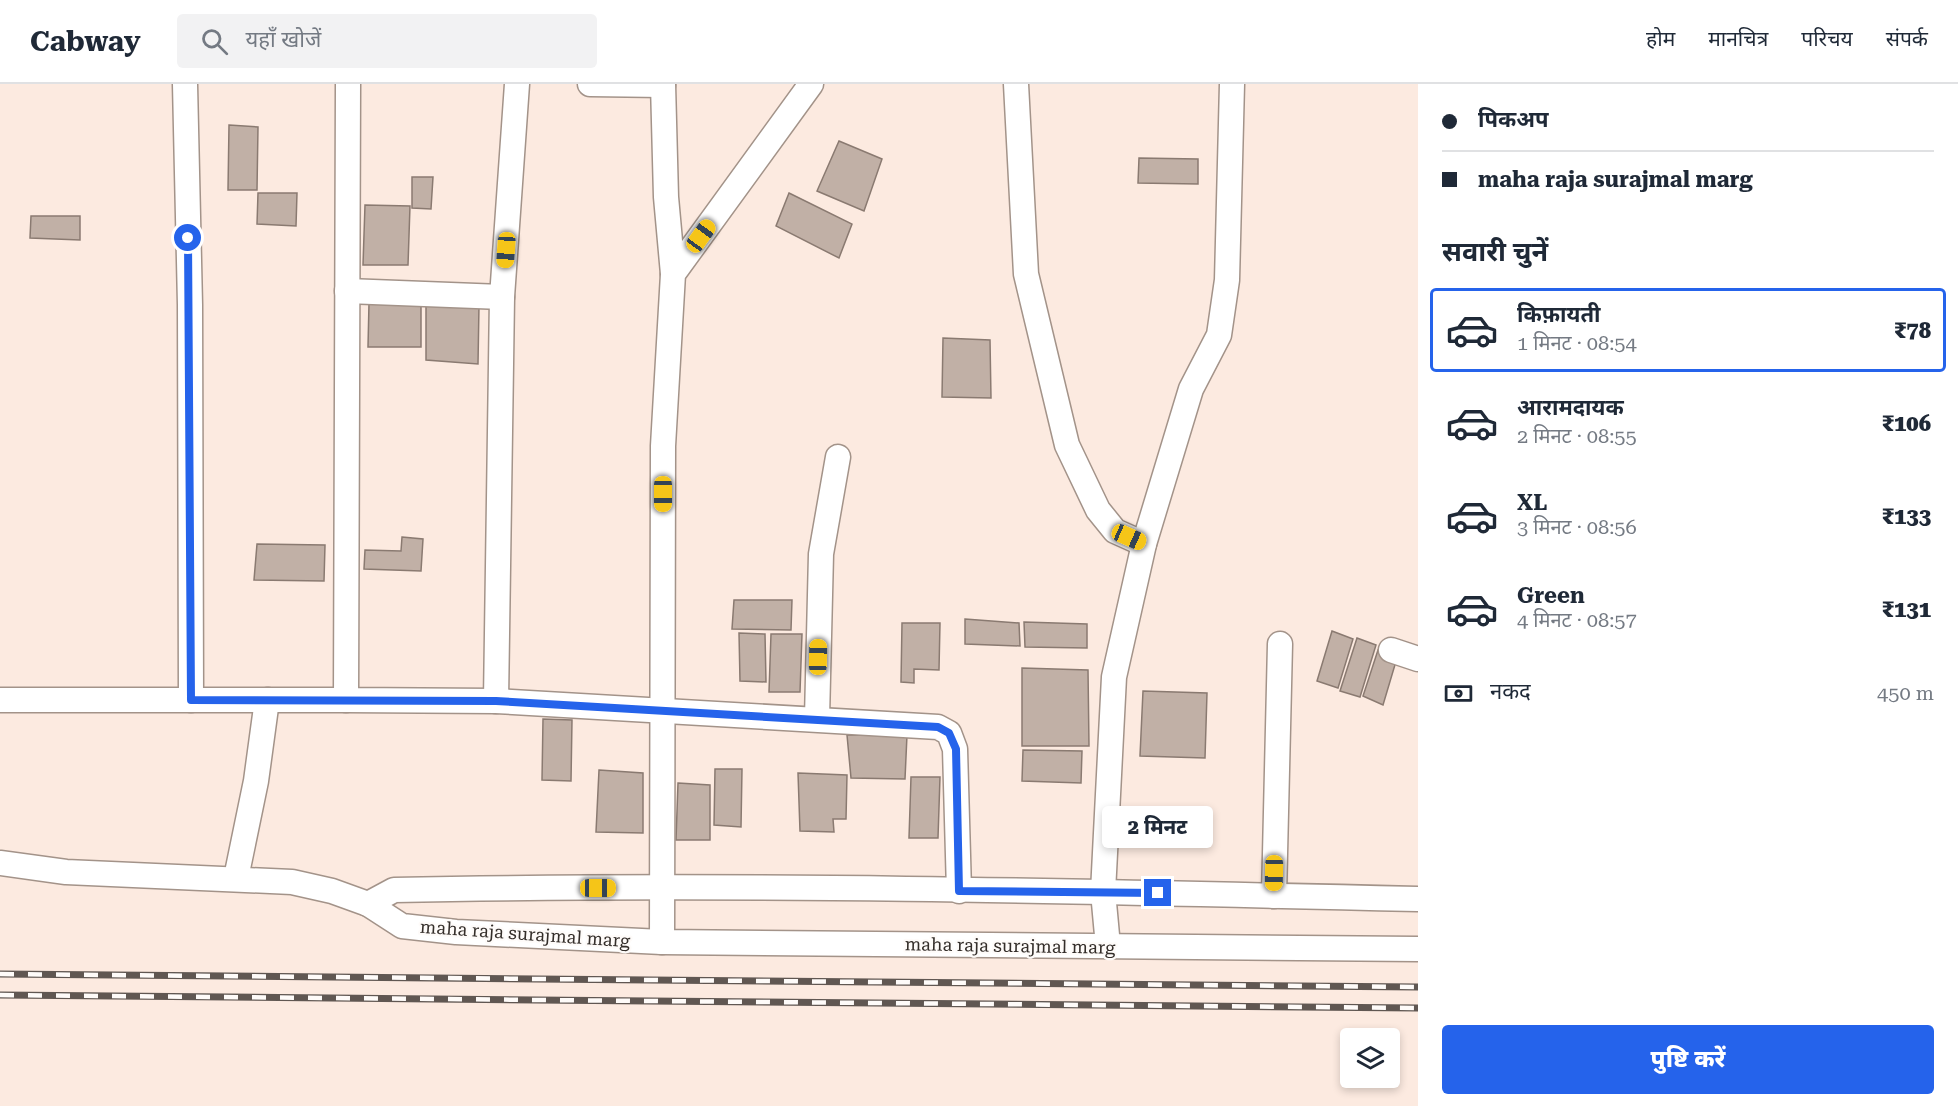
<!DOCTYPE html>
<html lang="hi">
<meta charset="utf-8">
<style>
:root{--surface:#fff;--page:#f2f2f3;--text:#1f2937;--muted:#747a83;--line:#e0e1e3;--accent:#2563eb}
body{margin:0;font-family:"Roboto Serif","Noto Sans Devanagari",serif;background:var(--page);color:var(--text);height:100vh;display:flex;flex-direction:column;font-size:22px;white-space:nowrap}
*{box-sizing:border-box;margin:0}
p{font-size:20px;color:var(--muted)}
.icon{flex:none;width:33px;height:33px;fill:none;stroke:currentColor;stroke-width:2;stroke-linecap:round;stroke-linejoin:round}
.map{position:relative;flex:1;overflow:hidden}
.panel{display:flex;flex-direction:column;background:var(--surface);width:540px}
.panel>*{flex:none}
.hud{display:grid;align-content:center;height:132px;padding:0 24px;background:var(--surface)}
.tools{position:absolute;left:1340px;top:944px;display:grid;gap:12px}
.tools a{display:grid;place-items:center;width:60px;height:60px;border-radius:6px;background:var(--surface);box-shadow:0 3px 9px #0003;font-size:30px}
.end{position:absolute;width:27px;height:27px;margin:-14px;border:8px solid #2563eb;background:#fff;box-shadow:0 0 0 3px #fff}
.from{border-radius:50%}
.bubble{position:absolute;height:42px;border-radius:6px;background:var(--surface);box-shadow:0 3px 9px #0003;font-size:20px;font-weight:800;line-height:42px;text-align:center}
.car{position:absolute;width:18px;height:36px;margin:-18px -9px;border-radius:8px;box-shadow:0 0 4px 2px #0007;background:linear-gradient(#f5c518 24%,#345 0 40%,#f5c518 0 76%,#345 0 86%,#f5c518 0)}
.hud b{display:flex;align-items:center;gap:21px;height:57px;font-size:22px}
.hud b+b{border-top:2px solid var(--line)}
.hud i{width:15px;height:15px;background:var(--text)}
ul{padding:0;list-style:none}
li{display:flex;align-items:center;gap:18px;height:84px;margin:0 12px 9px;padding:0 12px;border:3px solid transparent;border-radius:6px}
li div{flex:1}
li b{display:block;font-size:22px}
li em{font-style:normal;font-weight:800}
li.current{border-color:var(--accent)}
li>.icon{width:54px;height:54px;stroke-width:1.5}
h2{padding:0 24px;font-size:27px;line-height:72px}
.pay{display:flex;align-items:center;gap:15px;height:66px;padding:0 24px;font-size:22px}
.pay p{margin-inline-start:auto}
.cta{display:flex;gap:12px;margin-top:auto;padding:12px 24px}
.cta a{flex:1;height:69px;border-radius:6px;background:var(--accent);color:#fff;font-size:24px;font-weight:800;line-height:69px;text-align:center}
header{display:flex;align-items:center;gap:36px;box-sizing:border-box;height:84px;padding:0 30px;background:var(--surface);border-bottom:2px solid var(--line)}
header strong{font-size:28px}
nav{display:flex;gap:33px;margin-inline-start:auto;font-size:21px}
.search{width:420px;height:54px;background:var(--page);display:flex;align-items:center;gap:15px;box-sizing:border-box;padding:0 21px;border-radius:6px;color:var(--muted);font-size:22px}
main{display:flex;flex:1;min-height:0}
.map>svg:first-child{display:block}
.building{fill:#c1b0a6;stroke:#8a7a71;stroke-width:1.5}
.lines{fill:none;stroke-linecap:round;stroke-linejoin:round}
.minor-casing{stroke:#a39389;stroke-width:27}
.minor{stroke:#fff;stroke-width:24}
.rail-casing{stroke:#605752;stroke-width:7}
.rail{stroke:#fefbf9;stroke-width:4.5;stroke-dasharray:14;stroke-linecap:butt}
.route{stroke:#2563eb;stroke-width:8}
.labels{text-anchor:middle;stroke-width:4.5;stroke-linejoin:round;paint-order:stroke}
.street-label{font-size:18px;fill:#342e2a;stroke:#fefbf9}
</style>
<header>
<strong>Cabway</strong>
<div class="search"><svg class="icon" aria-label="search" viewBox="0 0 24 24"><circle cx="10" cy="10" r="6"/><path d="M15 15l6 6"/></svg>यहाँ खोजें</div>
<nav><a>होम</a><a>मानचित्र</a><a>परिचय</a><a>संपर्क</a></nav>
</header>
<main>
<div class="map">
<svg width="1418" height="1022" viewBox="0 0 1418 1022">
<rect width="100%" height="100%" fill="#fceae0"/>
<g class="building">
<path d="M229,41l29,2 -1,63h-29z"/>
<path d="M839,57l43,18 -18,52 -47,-20z"/>
<path d="M1139,74l59,1v25l-60,-1z"/>
<path d="M412,93h21l-2,32 -19,-1z"/>
<path d="M258,109h39l-1,33 -39,-2z"/>
<path d="M789,109l63,31 -13,34 -63,-32z"/>
<path d="M365,121l45,1 -2,59h-45z"/>
<path d="M31,132h49v24l-50,-2z"/>
<path d="M369,219l52,3v41h-53z"/>
<path d="M426,219l53,2 -1,59 -52,-4z"/>
<path d="M943,254l47,2 1,58 -49,-1z"/>
<path d="M402,453l21,2 -2,32 -57,-2 1,-19 36,1z"/>
<path d="M257,460l68,1 -1,36 -70,-1z"/>
<path d="M734,516h58l-1,30 -59,-1z"/>
<path d="M965,535l54,4 1,23 -55,-2z"/>
<path d="M1024,538l63,2v24l-62,-1z"/>
<path d="M902,539h38l-1,47 -25,-1v14l-13,-1z"/>
<path d="M1332,547l21,8 -15,49 -21,-7z"/>
<path d="M739,549l26,1 1,48 -26,-1z"/>
<path d="M771,550h31l-2,58h-31z"/>
<path d="M1357,554l19,7 -16,52 -20,-6z"/>
<path d="M1378,566l19,8 -14,47 -20,-9z"/>
<path d="M1022,584l66,2 1,76h-67z"/>
<path d="M1143,607l64,2 -2,65 -65,-2z"/>
<path d="M543,635l29,1 -1,61 -29,-1z"/>
<path d="M847,651h60l-2,44 -54,-1z"/>
<path d="M1023,666l59,1 -1,32 -59,-2z"/>
<path d="M715,685h27l-1,58 -27,-2z"/>
<path d="M599,686l44,3v60l-47,-1z"/>
<path d="M798,689l49,2 -1,44h-13l1,13 -34,-1z"/>
<path d="M911,693h29l-2,61h-29z"/>
<path d="M678,699l32,2v55h-34z"/>
</g>
<g class="lines">
<defs>
<g id="minor">
<path d="M185,0l5,221 1,395"/>
<path d="M348,0l-2,616 150,1 442,26 11,6 6,16 4,142"/>
<path d="M590,0l73,1"/>
<path d="M663,0l3,113 7,77"/>
<path d="M1016,0l10,190 41,171 31,65 17,21 29,13"/>
<path d="M347,207l155,6"/>
<path d="M1391,566l27,9"/>
<path d="M0,616h346"/>
<path d="M496,617l6,-404 15,-213"/>
<path d="M817,634l4,-164 17,-97"/>
<path d="M0,779l66,9 226,10 40,9 36,13 34,22 54,6 206,10 756,7"/>
<path d="M236,794l20,-97 11,-81"/>
<path d="M1274,812l6,-252"/>
<path d="M368,820l26,-14c341,-7 683,1 1024,9"/>
<path d="M662,858l1,-496 10,-172 138,-190"/>
<path d="M1108,862l-5,-54 11,-215 30,-133 47,-155 28,-54 8,-55 5,-196"/>
</g>
</defs>
<use href="#minor" class="minor-casing"/>
<use href="#minor" class="minor"/>
<defs>
<g id="rail">
<path d="M0,890l1418,13"/>
<path d="M0,911l1418,13"/>
</g>
</defs>
<use href="#rail" class="rail-casing"/>
<use href="#rail" class="rail"/>
</g>
<g class="lines">
<path class="route" d="M188,154l3,462 305,1 442,26 11,6 7,16 3,142 199,2"/>
</g>
<g class="labels">
<g class="street-label">
<text transform="translate(525 850) rotate(4)" y="6">maha raja surajmal marg</text>
<text transform="translate(1010 862) rotate(1)" y="6">maha raja surajmal marg</text>
</g>
</g>
</svg>
<div class="tools">
<a><svg class="icon" aria-label="layers" viewBox="0 0 24 24"><path d="M12 4l9 5-9 5-9-5zM3 14l9 5 9-5"/></svg></a>
</div>
<i class="end from" style="left:188px;top:154px"></i>
<i class="end" style="left:1158px;top:809px"></i>
<div class="bubble" style="left:1102px;top:722px;width:111px">2 मिनट</div>
<i class="car" style="left:701px;top:152px;rotate:36deg"></i>
<i class="car" style="left:506px;top:166px;rotate:184deg"></i>
<i class="car" style="left:663px;top:410px;rotate:180deg"></i>
<i class="car" style="left:1129px;top:453px;rotate:114deg"></i>
<i class="car" style="left:818px;top:573px;rotate:1deg"></i>
<i class="car" style="left:1274px;top:789px;rotate:181deg"></i>
<i class="car" style="left:598px;top:804px;rotate:90deg"></i>
</div>
<section class="panel">
<div class="hud">
<b><i class="from"></i>पिकअप</b>
<b><i></i>maha raja surajmal marg</b>
</div>
<h2>सवारी चुनें</h2>
<ul>
<li class="current"><svg class="icon" aria-label="car" viewBox="0 0 24 24"><path d="M5 17H2v-5l4-1 3-4h7l3 4 3 1v5h-3M9 17h6M6 11h13"/><circle cx="7" cy="17" r="2"/><circle cx="17" cy="17" r="2"/></svg><div><b>किफ़ायती</b><p>1 मिनट · 08:54</p></div><em>₹78</em></li>
<li><svg class="icon" aria-label="car" viewBox="0 0 24 24"><path d="M5 17H2v-5l4-1 3-4h7l3 4 3 1v5h-3M9 17h6M6 11h13"/><circle cx="7" cy="17" r="2"/><circle cx="17" cy="17" r="2"/></svg><div><b>आरामदायक</b><p>2 मिनट · 08:55</p></div><em>₹106</em></li>
<li><svg class="icon" aria-label="car" viewBox="0 0 24 24"><path d="M5 17H2v-5l4-1 3-4h7l3 4 3 1v5h-3M9 17h6M6 11h13"/><circle cx="7" cy="17" r="2"/><circle cx="17" cy="17" r="2"/></svg><div><b>XL</b><p>3 मिनट · 08:56</p></div><em>₹133</em></li>
<li><svg class="icon" aria-label="car" viewBox="0 0 24 24"><path d="M5 17H2v-5l4-1 3-4h7l3 4 3 1v5h-3M9 17h6M6 11h13"/><circle cx="7" cy="17" r="2"/><circle cx="17" cy="17" r="2"/></svg><div><b>Green</b><p>4 मिनट · 08:57</p></div><em>₹131</em></li>
</ul>
<div class="pay"><svg class="icon" aria-label="cash" viewBox="0 0 24 24"><path d="M3 7h18v10H3z"/><circle cx="12" cy="12" r="2"/></svg>नकद<p>450 m</p></div>
<div class="cta"><a>पुष्टि करें</a></div>
</section>
</main>
